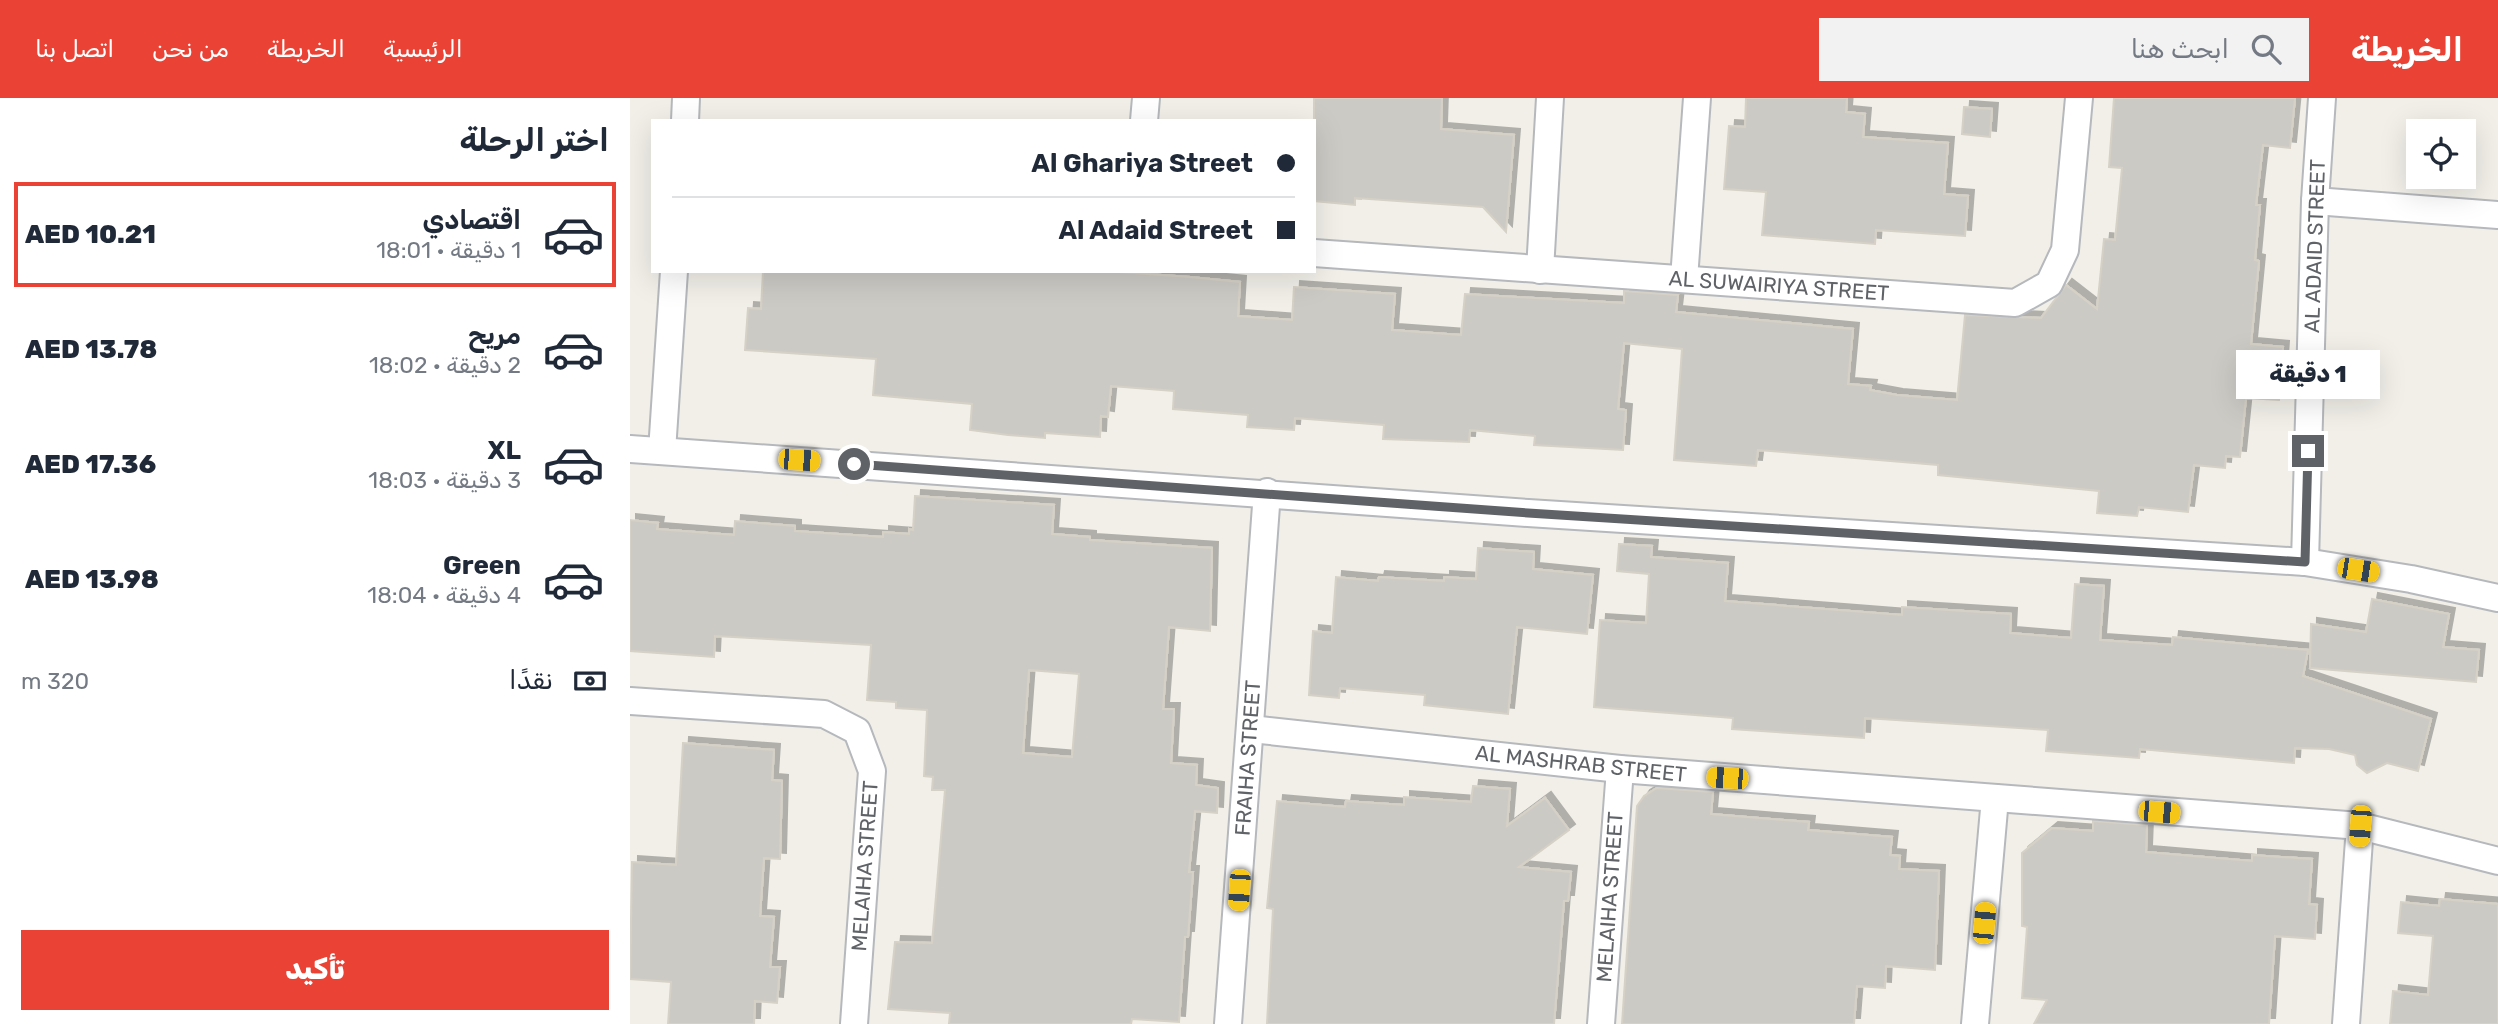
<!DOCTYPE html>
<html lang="ar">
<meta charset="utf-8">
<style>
:root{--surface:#fff;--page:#f2f2f3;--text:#1f2937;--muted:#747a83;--line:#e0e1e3;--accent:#ea4335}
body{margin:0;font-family:Rubik,"Noto Naskh Arabic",sans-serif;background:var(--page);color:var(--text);direction:rtl;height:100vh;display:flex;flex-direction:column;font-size:26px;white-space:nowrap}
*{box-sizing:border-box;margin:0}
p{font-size:23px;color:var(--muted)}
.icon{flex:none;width:38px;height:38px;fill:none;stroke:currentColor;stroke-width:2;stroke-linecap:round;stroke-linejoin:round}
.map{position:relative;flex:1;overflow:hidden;direction:ltr}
.panel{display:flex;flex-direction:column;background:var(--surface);width:630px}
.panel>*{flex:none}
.banner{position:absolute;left:21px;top:21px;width:665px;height:154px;border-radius:0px;box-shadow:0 7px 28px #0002;direction:rtl;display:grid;align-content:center;height:154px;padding:0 21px;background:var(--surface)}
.fabs{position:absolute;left:1776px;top:21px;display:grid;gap:14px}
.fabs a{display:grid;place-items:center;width:70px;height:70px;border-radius:0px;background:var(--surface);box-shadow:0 7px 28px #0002;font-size:35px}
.end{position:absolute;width:32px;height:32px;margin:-16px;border:9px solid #5f6368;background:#fff;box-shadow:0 0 0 4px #fff}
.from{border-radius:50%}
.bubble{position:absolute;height:49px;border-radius:0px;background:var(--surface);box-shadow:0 7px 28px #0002;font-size:23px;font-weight:800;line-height:49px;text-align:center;direction:rtl}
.car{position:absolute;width:21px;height:42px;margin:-21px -10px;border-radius:9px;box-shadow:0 0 5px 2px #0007;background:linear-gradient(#f5c518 24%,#345 0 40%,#f5c518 0 76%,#345 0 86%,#f5c518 0)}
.banner b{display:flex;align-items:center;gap:24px;height:66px;font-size:26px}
.banner b+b{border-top:2px solid var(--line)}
.banner i{width:18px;height:18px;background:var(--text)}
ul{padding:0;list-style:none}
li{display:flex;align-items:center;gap:21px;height:105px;margin:0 14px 10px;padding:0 7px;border:4px solid transparent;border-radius:0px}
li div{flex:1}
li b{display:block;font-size:26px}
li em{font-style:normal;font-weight:800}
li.current{border-color:var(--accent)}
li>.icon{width:63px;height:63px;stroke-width:1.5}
h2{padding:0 21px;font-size:32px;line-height:84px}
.pay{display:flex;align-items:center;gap:18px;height:77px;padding:0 21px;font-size:26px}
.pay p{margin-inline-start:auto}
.cta{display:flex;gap:14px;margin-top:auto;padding:14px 21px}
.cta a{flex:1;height:80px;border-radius:0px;background:var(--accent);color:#fff;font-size:28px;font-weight:800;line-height:80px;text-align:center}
header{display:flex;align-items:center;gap:42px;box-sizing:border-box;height:98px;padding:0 35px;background:var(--accent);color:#fff}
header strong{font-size:33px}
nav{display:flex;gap:38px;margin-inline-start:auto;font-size:24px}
.search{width:490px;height:63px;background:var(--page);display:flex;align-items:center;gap:18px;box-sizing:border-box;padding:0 24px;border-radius:0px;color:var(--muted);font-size:26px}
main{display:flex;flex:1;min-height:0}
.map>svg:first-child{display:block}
.building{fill:#cccac5;stroke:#d6d1c6;stroke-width:2;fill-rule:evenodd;filter:url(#shadow)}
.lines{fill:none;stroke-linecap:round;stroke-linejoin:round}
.street-casing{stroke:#b5b8bc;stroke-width:30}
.street{stroke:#fff;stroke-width:26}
.route{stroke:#5f6368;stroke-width:9}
.labels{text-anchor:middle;stroke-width:5;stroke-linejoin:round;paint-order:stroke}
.street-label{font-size:21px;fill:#5f6368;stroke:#fff}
</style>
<header>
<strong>الخريطة</strong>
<div class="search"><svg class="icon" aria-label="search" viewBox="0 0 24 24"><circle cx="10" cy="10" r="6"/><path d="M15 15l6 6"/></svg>ابحث هنا</div>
<nav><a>الرئيسية</a><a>الخريطة</a><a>من نحن</a><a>اتصل بنا</a></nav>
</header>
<main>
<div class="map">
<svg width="1868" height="926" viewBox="0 0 1868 926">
<defs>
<filter id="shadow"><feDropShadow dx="6" dy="-6" stdDeviation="0" flood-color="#0004"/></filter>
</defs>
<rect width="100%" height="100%" fill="#f1efe8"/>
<g class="building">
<path d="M684,0h128l-1,31 73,6 -8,97 -23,-25 -128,-9v7l-41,-4z"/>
<path d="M1116,0h101l-1,14 19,2 -2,23 85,6 -4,51 24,2 -3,40 -89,-6 -1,14 -113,-9 4,-43 -42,-3 5,-63 16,1z"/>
<path d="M1484,0h181l-5,50 -27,-3 -7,60h4l-5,55 4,1 -8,83 32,3 -4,53 -33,-2 -6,59 -14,-1 -1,12 -31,-3 -6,47 -49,-5 -2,9 -40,-3 2,-22 -161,-16v-10l-180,-15 -2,16 -82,-6 8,-111 -58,-6 -6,66 8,1 -3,40 -89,-5 1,-9 -65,-6 -1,12 -86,-3 1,-14 -89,-7 -1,12 -47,-3 1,-12 -75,-6 1,-18 -63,-5 -3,31 -7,-1 -1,21 -55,-4v5l-37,-3 -38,-5 2,-26 -99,-9 3,-36 -131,-9 3,-42 13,1 2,-38h341l86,6 50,5 -2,34 54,4 2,-33 101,7 -3,36 69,5 4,-41 159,9v-12l54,4 -2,17 177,17 -5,55 23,2 -1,4 27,5 60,5 8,-85 76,3 25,-33 31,24 7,-70 11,1 7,-72 -13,-1z"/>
<path d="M1334,9l28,2 -2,28 -28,-3z"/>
<path d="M285,398l139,9 -2,29 38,3v3l122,8 -2,83 -41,-4 -6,82h11l-3,54 26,2 -1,20 22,3 -1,25 -22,-2 -6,61h4l-5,65h-3l-6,85 -47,-3 -1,5h-182l1,-11 -62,-4 7,-67 37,1 13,-153h-13l1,-13 -9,-1 3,-66 -31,-2v-6l-29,-2 4,-55 -156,-9 -1,21 -84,-6v-131l28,3 -1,6 77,6 1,-14 60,5v5l88,6v-5l26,2v-5l4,1zM399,572l50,4 -7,83 -49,-4z"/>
<path d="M989,446l33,2 -1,11 77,6 -3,38 177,14v-8l109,7 -1,19 61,5 4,-54 29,2 -4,54 72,5 1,-8 135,13 -5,26 128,43 -13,52 -31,-8 -20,10 -10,-8 -2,-10 -26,-6 -34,-1 -1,15 -154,-14 -1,9 -93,-7 2,-21 -183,-12 -1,20 -132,-9 1,-11 -139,-11 6,-87 46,3 3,-49 -32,-3z"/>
<path d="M848,450l56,4 -1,17 60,6 -6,59 -70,-7 -9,87 -84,-9 1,-10 -85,-7 -1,10 -30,-3 4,-64 19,2 4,-56 42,4 1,-4 65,4v-4l32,2z"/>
<path d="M1742,501l77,15 -6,33 36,3 -3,32 -166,-14 1,-44 55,8z"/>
<path d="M53,645l91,7 -2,30 10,1 -2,78 -16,-1 -4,58 14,1 -4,50h10l-3,36 -22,-2 -1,23h-86l3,-42 -41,-3 2,-117 44,3z"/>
<path d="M843,688l37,3 -3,37 38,-28 24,32 -50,37 52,5 -3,29h-4l-10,123h-287l6,-115 -6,-1 10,-107 68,6 1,-6 58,4v-8l67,5z"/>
<path d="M1027,690l56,4 -2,22 98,8 -1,8 84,7 -2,18 10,1 -1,13 40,2 -4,99 -49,-4 -1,22 -28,-2 -3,38h-232l15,-218 7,-10z"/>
<path d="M1463,723l54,4 -1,27 106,9v-6l60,4 -3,45 8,1 -2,34 -40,-3 -6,88h-235l13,-24 -25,-2 5,-71 -5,-1v-73l30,-25 41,3z"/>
<path d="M1810,801l58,5v120h-108l3,-33 35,4 5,-59 -35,-3 3,-31 38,4z"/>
</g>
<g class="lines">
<defs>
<g id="street">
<path d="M55,23l1,-23"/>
<path d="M514,23l2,-23"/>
<path d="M1685,103l183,14"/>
<path d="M684,155l701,50 34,-19 16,-34 14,-152"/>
<path d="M910,172l10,-172"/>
<path d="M1054,181l13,-181"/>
<path d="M0,351l898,64 777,49 106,17 87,19"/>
<path d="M32,353l12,-180"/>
<path d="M1675,464l10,-361 7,-103"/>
<path d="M0,603l194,13 33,17 15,40 -18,253"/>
<path d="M621,631l369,40 740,57 138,35"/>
<path d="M598,926l39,-532"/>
<path d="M971,926l19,-255"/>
<path d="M1345,926l20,-226"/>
<path d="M1716,926l14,-198"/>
</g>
</defs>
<use href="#street" class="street-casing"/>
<use href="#street" class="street"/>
</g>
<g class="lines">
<path class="route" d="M224,366l674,49 777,49 3,-111"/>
</g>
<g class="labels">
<g class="street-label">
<text transform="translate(1685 148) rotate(-88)" y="7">AL ADAID STREET</text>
<text transform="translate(1149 188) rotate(4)" y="7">AL SUWAIRIYA STREET</text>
<text transform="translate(618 660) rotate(-86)" y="7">FRAIHA STREET</text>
<text transform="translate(951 666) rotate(6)" y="7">AL MASHRAB STREET</text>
<text transform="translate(235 768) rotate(-86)" y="7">MELAIHA STREET</text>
<text transform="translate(980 799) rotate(-86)" y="7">MELAIHA STREET</text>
</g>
</g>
</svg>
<div class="fabs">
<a><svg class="icon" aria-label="locate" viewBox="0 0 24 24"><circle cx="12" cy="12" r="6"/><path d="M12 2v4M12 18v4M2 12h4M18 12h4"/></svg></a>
</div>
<i class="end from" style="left:224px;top:366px"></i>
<i class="end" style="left:1678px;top:353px"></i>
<div class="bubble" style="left:1606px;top:252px;width:144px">1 دقيقة</div>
<i class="car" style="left:169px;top:362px;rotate:94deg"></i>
<i class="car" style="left:1728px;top:472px;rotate:99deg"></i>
<i class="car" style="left:1097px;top:680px;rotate:274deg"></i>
<i class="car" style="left:1529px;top:714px;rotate:95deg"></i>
<i class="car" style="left:1730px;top:728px;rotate:184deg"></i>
<i class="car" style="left:609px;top:792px;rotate:184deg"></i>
<i class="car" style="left:1354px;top:825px;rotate:5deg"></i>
<div class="banner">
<b><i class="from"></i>Al Ghariya Street</b>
<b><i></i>Al Adaid Street</b>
</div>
</div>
<section class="panel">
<h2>اختر الرحلة</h2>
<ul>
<li class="current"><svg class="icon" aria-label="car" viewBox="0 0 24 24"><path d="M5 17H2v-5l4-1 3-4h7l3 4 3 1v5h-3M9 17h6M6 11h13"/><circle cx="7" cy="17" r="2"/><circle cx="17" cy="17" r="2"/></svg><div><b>اقتصادي</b><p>1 دقيقة · 18:01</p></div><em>AED 10.21</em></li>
<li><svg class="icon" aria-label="car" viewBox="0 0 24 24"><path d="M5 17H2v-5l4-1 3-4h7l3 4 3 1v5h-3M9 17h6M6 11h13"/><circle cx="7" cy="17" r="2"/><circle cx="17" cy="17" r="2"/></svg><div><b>مريح</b><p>2 دقيقة · 18:02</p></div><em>AED 13.78</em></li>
<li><svg class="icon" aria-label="car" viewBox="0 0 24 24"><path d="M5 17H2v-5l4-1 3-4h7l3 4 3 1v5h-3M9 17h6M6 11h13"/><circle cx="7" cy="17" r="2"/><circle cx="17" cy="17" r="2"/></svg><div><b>XL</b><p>3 دقيقة · 18:03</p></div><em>AED 17.36</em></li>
<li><svg class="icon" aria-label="car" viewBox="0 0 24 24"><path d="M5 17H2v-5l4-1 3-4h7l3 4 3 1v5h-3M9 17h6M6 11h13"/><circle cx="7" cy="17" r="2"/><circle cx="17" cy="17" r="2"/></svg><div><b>Green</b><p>4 دقيقة · 18:04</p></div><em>AED 13.98</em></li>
</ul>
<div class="pay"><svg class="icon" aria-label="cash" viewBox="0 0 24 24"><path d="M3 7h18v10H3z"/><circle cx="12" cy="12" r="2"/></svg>نقدًا<p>320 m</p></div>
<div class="cta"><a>تأكيد</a></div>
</section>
</main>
